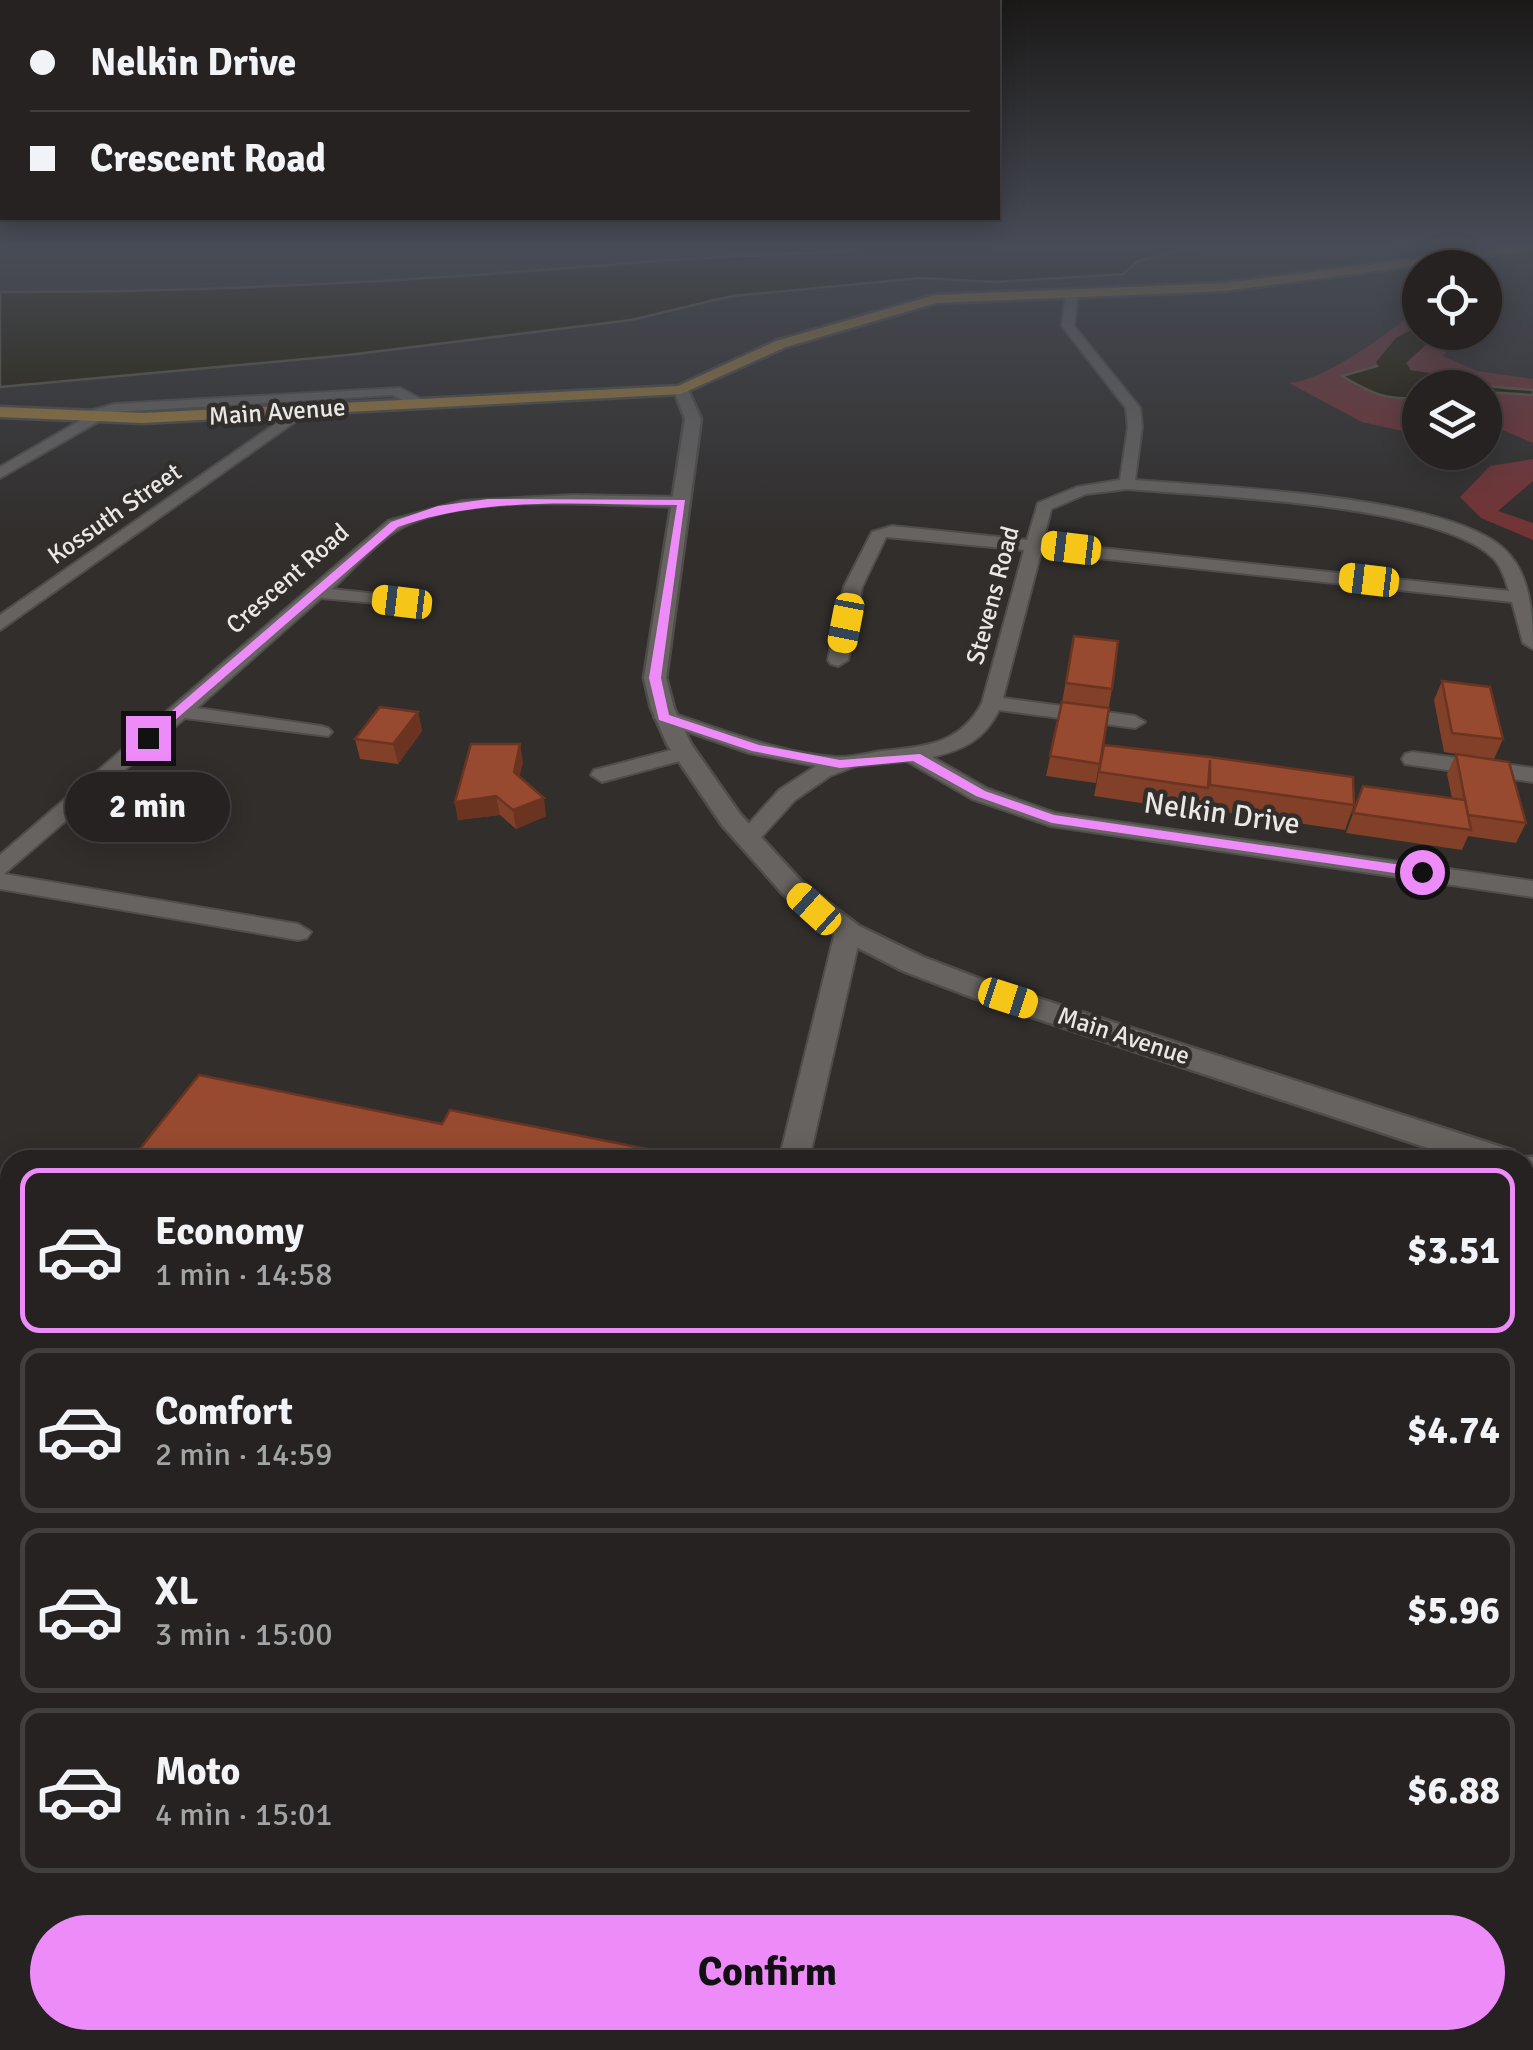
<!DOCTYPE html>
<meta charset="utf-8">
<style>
:root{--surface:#252221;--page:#2d2a2a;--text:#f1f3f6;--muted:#a3a4a5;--line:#423f3f;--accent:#ed8cf9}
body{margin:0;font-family:Signika,sans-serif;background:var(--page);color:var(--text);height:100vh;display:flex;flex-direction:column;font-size:38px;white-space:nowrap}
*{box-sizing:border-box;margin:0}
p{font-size:32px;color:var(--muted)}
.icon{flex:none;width:55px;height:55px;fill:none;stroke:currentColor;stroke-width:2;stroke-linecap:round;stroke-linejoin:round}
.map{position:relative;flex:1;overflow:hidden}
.sheet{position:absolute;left:0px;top:1150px;width:1535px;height:900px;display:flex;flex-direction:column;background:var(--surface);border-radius:30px 30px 0 0;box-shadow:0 5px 25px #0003,0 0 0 2px var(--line)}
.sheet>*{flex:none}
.hud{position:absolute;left:0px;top:0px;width:1000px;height:220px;box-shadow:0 5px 25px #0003,0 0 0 2px var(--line);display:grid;align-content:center;height:220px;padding:0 30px;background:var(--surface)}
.controls{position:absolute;left:1402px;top:250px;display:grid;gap:20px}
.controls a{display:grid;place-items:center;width:100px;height:100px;border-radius:50%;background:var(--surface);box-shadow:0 5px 25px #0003,0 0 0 2px var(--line);font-size:50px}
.end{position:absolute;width:45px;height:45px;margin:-22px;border:12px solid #ed8cf9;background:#111;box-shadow:0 0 0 5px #111}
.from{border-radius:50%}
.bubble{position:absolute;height:70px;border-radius:35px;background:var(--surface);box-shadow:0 5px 25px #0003,0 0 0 2px var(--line);font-size:32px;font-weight:700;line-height:70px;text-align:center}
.car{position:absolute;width:30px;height:60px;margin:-30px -15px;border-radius:12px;box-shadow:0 0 8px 2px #0007;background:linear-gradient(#f5c518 24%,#345 0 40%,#f5c518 0 76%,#345 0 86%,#f5c518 0)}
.hud b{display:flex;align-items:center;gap:35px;height:95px;font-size:38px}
.hud b+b{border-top:2px solid var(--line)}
.hud i{width:25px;height:25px;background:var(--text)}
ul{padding:18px 0 0;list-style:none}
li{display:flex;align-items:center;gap:30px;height:165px;margin:0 20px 15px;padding:0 10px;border:5px solid var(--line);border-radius:20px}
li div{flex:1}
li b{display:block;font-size:38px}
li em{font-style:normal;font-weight:700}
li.on{border-color:var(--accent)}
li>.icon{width:90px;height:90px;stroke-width:1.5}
.button{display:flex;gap:20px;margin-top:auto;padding:20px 30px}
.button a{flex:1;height:115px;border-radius:60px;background:var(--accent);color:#111;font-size:40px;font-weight:700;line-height:115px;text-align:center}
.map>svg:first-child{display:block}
.green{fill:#733335}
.water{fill:#1f1900;stroke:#5c5745;stroke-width:2.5}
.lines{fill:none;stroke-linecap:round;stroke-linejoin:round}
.river{fill:#1f1900;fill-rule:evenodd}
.street-casing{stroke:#4f4d4b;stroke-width:4}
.secondary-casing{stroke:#4f4d4b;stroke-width:5}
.primary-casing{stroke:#4f4d4b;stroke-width:5}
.street{fill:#666360;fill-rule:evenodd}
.secondary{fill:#666360;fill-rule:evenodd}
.primary{fill:#9e7c3b;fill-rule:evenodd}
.wall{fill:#824028}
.shaded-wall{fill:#6a3421}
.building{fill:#974a2f;stroke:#6a3421;stroke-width:2.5}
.route{fill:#ed8cf9}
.labels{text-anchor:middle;stroke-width:9;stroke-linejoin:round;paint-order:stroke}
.far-street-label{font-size:25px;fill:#eae8e6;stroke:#312e2c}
.street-label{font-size:30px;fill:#eae8e6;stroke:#312e2c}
</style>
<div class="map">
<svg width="1533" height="2050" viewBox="0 0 1533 2050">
<rect width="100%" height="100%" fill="#312e2c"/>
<g class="green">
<path d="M1420,316v16l40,1 -17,23 34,15 56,8v11c-51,-4 -95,-6 -142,-28l14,38 15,-3v38l-58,-13 -73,-39c35,-3 87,-42 116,-63z"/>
<path d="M1485,392l48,3v48l-38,-16 -10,1z"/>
<path d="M1533,459v22l-35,30 35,12v17l-52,-22 -21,-21 30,-31z"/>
</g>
<g class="water">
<path d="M878,246h323l-63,15 -15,13 -129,8 -73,-4 -189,18 -101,24 -283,35 -348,32v-95c221,1 439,-13 659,-31 73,-6 147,-5 219,-15z"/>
<path d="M1391,362c47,22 91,24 142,28v5l-48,-3v-4h-65v9c-32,5 -51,-5 -78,-21z"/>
</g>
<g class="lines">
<g class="river">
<path d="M1388,246h36l53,17 3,5h-39l-49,-17z"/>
<path d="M1420,325v7h20l-34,31 5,7 68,11 4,7 -63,2 -31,-6 -13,-22 20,-24z"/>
</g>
<defs>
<g id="street">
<path d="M1072,290l6,3 -4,33 66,82 2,19 -7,53c84,7 308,15 368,68 28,25 30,67 30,101l-10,-6 -11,-41 -471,-50 -38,146 132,18 10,6 -10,6 -136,-18c-15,30 -36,40 -67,47l56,32 67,24 478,68v16l-482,-71 -79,-27 -65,-38 -51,5 -26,10 -35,24 -39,43h-16l-4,-5 43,-48 37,-24 -67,-13 -92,-32 -3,-4 3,-4h14c53,17 110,41 166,44 17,1 37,-6 54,-7 40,-4 71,-9 91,-47l42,-153 -138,-13 -24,50 -14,73 -10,6 -7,-2 -3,-4 16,-73 28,-55 20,-6 135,14 11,-37 39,-16 43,-7 8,-53 -2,-19 -64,-82 4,-33zM1127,489c80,7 310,15 365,68 9,8 13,22 17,34l-466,-49 8,-33 35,-15z"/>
<path d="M400,388l21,11v6h-10l-18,-10 -278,17 -115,66v-11l81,-47 -1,-6 34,-10z"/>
<path d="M301,406l12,3 -313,221v-15z"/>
<path d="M573,495l109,2 8,5 -8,5c-77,-1 -213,-16 -281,21 -25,14 -48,42 -69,61l71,8 9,5 -3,4 -88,-8 -124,110 124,18 7,2 4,4 -4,4 -143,-18 -181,156 294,50 13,8 -4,6 -9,2 -298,-51v-34l388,-334 74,-20z"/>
<path d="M683,747l11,6 -3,5 -89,24 -11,-7 3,-5z"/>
<path d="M1413,752l120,16v14l-128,-18 -3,-5 3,-5z"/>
<path d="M848,924l13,8 -52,228h-30l56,-228z"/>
</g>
<path id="secondary" d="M681,386l7,4 13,29 -35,259 8,30 17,36 49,70 62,68 57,44 64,31 68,26 523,168 3,7 16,-1v26l-8,-2v-21h-61l-493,-163 -68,-26 -64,-33 -56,-44 -61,-69 -55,-81 -16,-36 -7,-30 41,-259 -11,-29z"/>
<path id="primary" d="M1514,246h19v4l-309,41 -288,12 -150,44 -105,47 -538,29 -143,-6v-10l143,6 535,-27 98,-45 159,-46 289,-12z"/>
</defs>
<use href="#street" class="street-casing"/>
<use href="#secondary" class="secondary-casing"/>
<use href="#primary" class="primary-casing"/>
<use href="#street" class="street"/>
<use href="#secondary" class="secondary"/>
<use href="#primary" class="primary"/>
</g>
<g class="wall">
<path d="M1074,636l38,53 -16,94 -50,-7 16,-74z"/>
<path d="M1442,681l61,58 -9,20 -50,-7 -10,-52z"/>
<path d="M418,712l4,19 -24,33 -38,-5 -5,-20z"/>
<path d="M1104,745l250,60 -9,25 -142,-21v-4l-2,7 -107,-16z"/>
<path d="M1456,754l70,69 -10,20 -48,-7 -6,14 -116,-17 17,-47 89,12 -5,-24z"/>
<path d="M523,762l-4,15 27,39 -30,13 -16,-14 -42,5 -3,-18z"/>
<path d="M1525,1237l8,3v452l-7,6z"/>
<path d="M1131,2040h305l-2,10h-306z"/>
</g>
<g class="shaded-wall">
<path d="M370,246h36l-35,4z"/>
<path d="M418,712l4,19 -24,33 -5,-20z"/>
<path d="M520,744l3,18 -7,28 -2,-18z"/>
<path d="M496,796l4,19 -42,5 -3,-18z"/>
<path d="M544,798l2,18 -30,13 -3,-19z"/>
</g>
<g class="building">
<path d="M1074,636l44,5 -6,48 -46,-6z"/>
<path d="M1442,681l48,6 13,52 -51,-6z"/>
<path d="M1062,702l47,6 -9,56 -50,-8z"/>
<path d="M380,707l38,5 -25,32 -38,-5z"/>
<path d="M471,744h49l-6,28 30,26 -31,12 -17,-14 -41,6z"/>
<path d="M1104,745l106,12 143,20 1,28 -144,-20v-25l-2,28 -109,-16z"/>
<path d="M1456,754l53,8 17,61 -58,-8z"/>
<path d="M1363,786l102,14 6,30 -118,-17z"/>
<path d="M199,1075l243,49 8,-14 242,48 -1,2h-560z"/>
<path d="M1525,1237l8,3v425l-8,-4z"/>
<path d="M1142,2040h294l-2,10h-294z"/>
</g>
<linearGradient id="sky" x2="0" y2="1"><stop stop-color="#1b1918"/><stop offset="0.46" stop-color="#484c56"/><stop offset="1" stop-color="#484c56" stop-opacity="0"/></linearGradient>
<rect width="1533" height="533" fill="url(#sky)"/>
<path class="route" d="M488,499l197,1 -24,178 8,37 90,30 81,15 80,-6 65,37 69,24 368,53 7,4 -7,5 -370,-54 -76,-27 -63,-35 -73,7 -88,-17 -93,-31 -10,-42 28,-173c-94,0 -190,-10 -279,22l-246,213h-8v-5l247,-213 47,-16z"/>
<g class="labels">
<g class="far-street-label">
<text transform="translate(277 411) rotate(-4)" y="9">Main Avenue</text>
<text transform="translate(114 513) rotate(-35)" y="9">Kossuth Street</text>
<text transform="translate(287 578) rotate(-41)" y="9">Crescent Road</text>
<text transform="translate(992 595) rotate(-75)" y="9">Stevens Road</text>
<text transform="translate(1124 1035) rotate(18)" y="9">Main Avenue</text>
</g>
<g class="street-label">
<text transform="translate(1222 813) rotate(8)" y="10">Nelkin Drive</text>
</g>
</g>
</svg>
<div class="controls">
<a><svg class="icon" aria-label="locate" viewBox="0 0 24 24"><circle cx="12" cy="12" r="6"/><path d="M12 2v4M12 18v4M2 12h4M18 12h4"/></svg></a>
<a><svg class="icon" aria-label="layers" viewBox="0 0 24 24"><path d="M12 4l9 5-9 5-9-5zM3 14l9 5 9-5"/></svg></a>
</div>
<i class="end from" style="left:1422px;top:872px"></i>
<i class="end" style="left:148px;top:738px"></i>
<div class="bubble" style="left:65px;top:772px;width:165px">2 min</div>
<i class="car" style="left:1071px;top:548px;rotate:277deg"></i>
<i class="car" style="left:1369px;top:580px;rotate:277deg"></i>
<i class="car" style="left:402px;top:602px;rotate:277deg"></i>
<i class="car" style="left:846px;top:623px;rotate:191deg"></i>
<i class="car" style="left:814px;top:909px;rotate:312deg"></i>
<i class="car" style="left:1008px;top:998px;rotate:108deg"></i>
<div class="hud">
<b><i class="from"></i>Nelkin Drive</b>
<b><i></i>Crescent Road</b>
</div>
<section class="sheet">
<ul>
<li class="on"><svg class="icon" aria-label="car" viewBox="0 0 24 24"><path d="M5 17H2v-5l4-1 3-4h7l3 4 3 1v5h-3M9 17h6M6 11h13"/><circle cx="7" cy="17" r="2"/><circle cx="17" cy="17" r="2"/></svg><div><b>Economy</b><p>1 min · 14:58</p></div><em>$3.51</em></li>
<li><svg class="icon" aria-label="car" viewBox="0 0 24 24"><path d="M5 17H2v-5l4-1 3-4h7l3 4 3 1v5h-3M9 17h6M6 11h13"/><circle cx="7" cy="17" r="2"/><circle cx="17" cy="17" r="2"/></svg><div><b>Comfort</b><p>2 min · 14:59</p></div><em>$4.74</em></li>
<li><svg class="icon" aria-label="car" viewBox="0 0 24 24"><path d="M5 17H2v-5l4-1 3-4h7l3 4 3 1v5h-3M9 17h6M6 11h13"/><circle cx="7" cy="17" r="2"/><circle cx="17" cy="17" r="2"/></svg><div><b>XL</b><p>3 min · 15:00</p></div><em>$5.96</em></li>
<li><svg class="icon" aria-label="car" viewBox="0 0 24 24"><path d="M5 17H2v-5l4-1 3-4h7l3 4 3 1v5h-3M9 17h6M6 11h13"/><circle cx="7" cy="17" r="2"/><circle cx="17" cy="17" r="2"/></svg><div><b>Moto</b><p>4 min · 15:01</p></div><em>$6.88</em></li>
</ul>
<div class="button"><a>Confirm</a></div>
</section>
</div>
